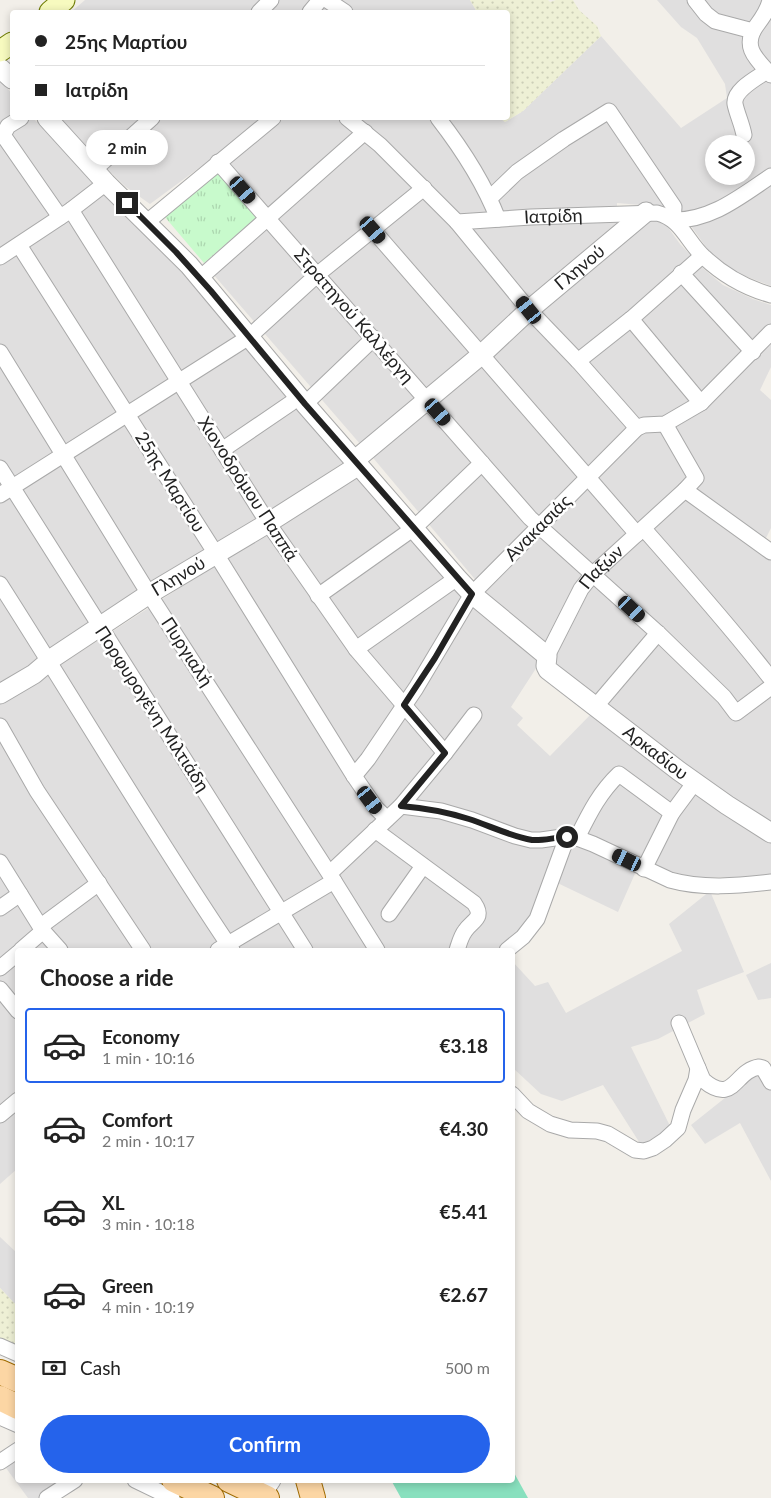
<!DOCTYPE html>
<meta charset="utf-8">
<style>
:root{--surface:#fff;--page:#f2f2f2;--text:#222;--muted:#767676;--line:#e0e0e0;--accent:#2563eb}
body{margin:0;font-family:Lato,sans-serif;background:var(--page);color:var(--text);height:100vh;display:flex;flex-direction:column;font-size:19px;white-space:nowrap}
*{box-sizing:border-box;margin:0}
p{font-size:16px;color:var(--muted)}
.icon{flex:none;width:28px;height:28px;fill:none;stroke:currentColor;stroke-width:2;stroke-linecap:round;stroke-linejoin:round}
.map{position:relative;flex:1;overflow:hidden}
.side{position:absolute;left:15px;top:948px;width:500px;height:535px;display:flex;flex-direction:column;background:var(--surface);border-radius:5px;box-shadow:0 2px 8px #0003}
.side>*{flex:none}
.hud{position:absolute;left:10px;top:10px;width:500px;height:110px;border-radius:5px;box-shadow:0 2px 8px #0003;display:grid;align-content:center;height:110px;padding:0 25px;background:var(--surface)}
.tools{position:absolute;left:705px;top:135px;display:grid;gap:10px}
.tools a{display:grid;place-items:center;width:50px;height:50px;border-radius:50%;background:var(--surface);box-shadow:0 2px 8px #0003;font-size:25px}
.end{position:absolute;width:22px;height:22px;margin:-11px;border:6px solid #222;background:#fff;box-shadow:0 0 0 2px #fff}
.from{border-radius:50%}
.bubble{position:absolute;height:35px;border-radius:18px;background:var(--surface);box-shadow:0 2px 8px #0003;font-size:16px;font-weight:700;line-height:35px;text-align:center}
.car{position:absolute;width:15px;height:30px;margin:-15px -8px;border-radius:6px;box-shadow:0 0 4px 1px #0007;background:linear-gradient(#222 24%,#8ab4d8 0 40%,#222 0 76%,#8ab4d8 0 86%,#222 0)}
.hud b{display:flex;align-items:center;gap:18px;height:48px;font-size:19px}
.hud b+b{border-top:1px solid var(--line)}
.hud i{width:12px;height:12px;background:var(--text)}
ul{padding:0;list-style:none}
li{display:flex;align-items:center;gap:15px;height:75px;margin:0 10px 8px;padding:0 15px;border:2px solid transparent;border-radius:5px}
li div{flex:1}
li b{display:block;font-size:19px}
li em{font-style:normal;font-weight:700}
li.active{border-color:var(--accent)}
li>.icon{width:45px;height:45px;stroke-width:1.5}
h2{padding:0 25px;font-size:22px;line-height:60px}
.pay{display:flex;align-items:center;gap:12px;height:55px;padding:0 25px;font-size:19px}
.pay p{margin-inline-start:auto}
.action{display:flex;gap:10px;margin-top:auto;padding:10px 25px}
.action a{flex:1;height:58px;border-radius:30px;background:var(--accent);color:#fff;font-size:20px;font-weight:700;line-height:58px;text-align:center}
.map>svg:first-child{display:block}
.residential{fill:#e0dfdf;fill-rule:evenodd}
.farmland{fill:url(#farmland-dots)}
.park{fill:url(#park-tufts)}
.pitch{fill:#88e0be}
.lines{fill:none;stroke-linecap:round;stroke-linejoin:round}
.minor-casing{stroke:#a9a9a9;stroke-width:17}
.tertiary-casing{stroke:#a9a9a9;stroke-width:21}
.secondary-casing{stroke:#707d05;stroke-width:23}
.primary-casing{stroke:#a06b00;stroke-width:26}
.minor{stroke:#fff;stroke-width:15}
.tertiary{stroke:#fff;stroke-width:19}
.secondary{stroke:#f7fabf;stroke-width:21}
.primary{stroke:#fcd6a4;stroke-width:24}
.route{stroke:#222;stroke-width:6}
.labels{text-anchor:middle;stroke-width:5;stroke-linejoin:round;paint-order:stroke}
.street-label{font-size:18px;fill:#222;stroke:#fff}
</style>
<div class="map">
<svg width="771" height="1498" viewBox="0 0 771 1498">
<defs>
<pattern id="farmland-dots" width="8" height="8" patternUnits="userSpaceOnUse" patternTransform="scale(1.25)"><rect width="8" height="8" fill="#eef0d5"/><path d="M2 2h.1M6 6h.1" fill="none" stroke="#ccceb7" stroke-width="1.8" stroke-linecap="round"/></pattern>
<pattern id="park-tufts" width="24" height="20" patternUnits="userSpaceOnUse" patternTransform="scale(1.25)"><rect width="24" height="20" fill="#c8facc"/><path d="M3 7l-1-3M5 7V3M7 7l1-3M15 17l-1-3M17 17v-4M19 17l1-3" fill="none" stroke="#acd6af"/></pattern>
</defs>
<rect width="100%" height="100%" fill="#f2efe9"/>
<g class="residential">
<path d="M85,0h385l7,12h-406z"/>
<path d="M657,0h114v286l-42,-16 -16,-13 -39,-55 -10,5 -47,-4v28l-256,214 -148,-171 62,-56 -57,-64 -68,50 -24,-17 -30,-29 -36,-40h440l5,4 18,-11 78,-75 80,92 46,-30 -2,-14 -28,-46 -16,-11zM714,144h32v32h-32z"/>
<path d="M0,79l12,15v24h21l82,86 28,23 87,97 114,138 -85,57 -259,168z"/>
<path d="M647,216l15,3 18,25 25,26 18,15 30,14 18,6v62l-11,23 11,10v128l-11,22 11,9v264l-44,-25 -93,-70 -24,-22 -59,-41 -52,-57 -130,-155z"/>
<path d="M354,471l188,188 -31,48 12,11 -6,7 33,31 43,-44 171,123 7,8v34l-9,1 -69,-1 -32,-8 -20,-9 -23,52 -73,-35 -16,44 -26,29h-485l-1,219 -17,15v-480l297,-192z"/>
<path d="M710,891l34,81 -47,18 8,24 -47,25 -27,8 40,81 -30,17 -38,-60 -41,16 -21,-7 -28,-26 -1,-107 23,25 13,-4 18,31 116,-62 -13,-27z"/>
<path d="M771,963v35l-13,2 -12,-25z"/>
<path d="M760,1070l11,15v96l-31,-58 -35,21 -14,-19z"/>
<path d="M0,1237l17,16v53l-17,-18z"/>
<path d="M17,1459l1,21h52l-24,18h-18l-22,-30z"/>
</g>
<g class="farmland">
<path d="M470,0h78l2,2 6,-2h17l6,10 18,16 4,10 -78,75 -18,11 -5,-4h8v-106h-31z"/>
<path d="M0,1288l17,18v39l-17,-7z"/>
</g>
<path class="park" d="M219,172l39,44 -54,47 -40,-47z"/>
<path class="pitch" d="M513,1471l15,27h-127l-10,-18h121z"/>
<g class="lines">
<defs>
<g id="minor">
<path d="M327,0l18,12"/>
<path d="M695,0l11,14 9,7 38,10"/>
<path d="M770,0c-2,10 -7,17 -13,25 -16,21 -1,34 14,50"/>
<path d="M259,12l12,-12"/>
<path d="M310,12l10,-12"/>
<path d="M21,118l-13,8 -5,9 57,82"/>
<path id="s1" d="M347,118l33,27 77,77 74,-5 126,-4c25,6 30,29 47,44 19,18 42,31 67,38"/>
<path d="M438,118c24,31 46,65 60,101"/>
<path d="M744,135c-2,-11 -7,-21 -9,-31 -2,-14 22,-26 32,-33"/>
<path d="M218,162l312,356 128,115 66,64 12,16 35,-26"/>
<path d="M94,170l58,-52"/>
<path d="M490,198l27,-26 47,-33 45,-28 65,96 -1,13c38,1 68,-24 98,-44"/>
<path d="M71,210l197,313 88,126 89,104"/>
<path d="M147,222l126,-104"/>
<path d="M457,222l72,88 49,51 59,67"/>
<path d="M373,230l264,304"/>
<path d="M19,245l197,309 138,222 22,32 11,11"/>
<path d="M0,257l71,-47 35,-27"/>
<path d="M681,273l72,79"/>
<path d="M200,278l165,-146"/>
<path d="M631,319l70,84"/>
<path d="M0,352l149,242 185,287 43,69"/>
<path d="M578,361l53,-42 71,-63"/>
<path d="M305,404l69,-66"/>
<path d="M665,424l31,54 -11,12 86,62"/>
<path d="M222,450l69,-47"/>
<path d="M0,468l305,482"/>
<path d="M0,495l249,-158 69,-63 106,-86"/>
<path d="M644,529c43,49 87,98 127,150"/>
<path d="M0,584c78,122 151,246 232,366"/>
<path d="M318,596l96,-68 68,-65"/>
<path d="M356,649l101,-71"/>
<path id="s2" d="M547,656l34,-67 12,-15 92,-84"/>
<path d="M596,706l62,-73"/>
<path d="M0,726l37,65 106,159"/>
<path d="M354,776l14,-17 48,-71 56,-94 165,-166 7,-3 21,-1 36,-21 70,-71"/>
<path d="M401,806l40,5 31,9 43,16 16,4h10l21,-3 15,1 16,6 77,36c32,9 68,6 101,2"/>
<path d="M375,830l99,73c11,16 -2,17 -9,28 -4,5 -6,13 -8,19"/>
<path d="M577,838c12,-24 22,-45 42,-64l53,39"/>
<path d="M0,862l43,69 17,19"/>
<path d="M644,869l28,-56 23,-31"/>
<path d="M330,873l71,-67 44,-53 29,-38"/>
<path d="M0,908l20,-14"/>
<path d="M389,914l34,-48"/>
<path d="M41,926l58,-43"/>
<path d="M21,950l22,-19"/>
<path d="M218,950l116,-69"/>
<path d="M507,950l16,-13 14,-18 30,-82"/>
<path d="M0,968l18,-15"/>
<path d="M0,989l18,22"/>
<path d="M679,1023l24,57c31,26 31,-9 56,-13l4,1 8,14"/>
<path d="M512,1094l16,17 22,13 20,6 27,1 11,3 27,16 9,1 9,-3 12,-8 13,-12 5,-18 13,-30 2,-12"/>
<path d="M0,1115l18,-15"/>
<path d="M0,1346l18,8"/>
<path d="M0,1417l18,8"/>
<path d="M0,1462l18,-12"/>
<path d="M135,1480l37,18"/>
<path d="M47,1498l28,-18"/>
</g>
<g id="tertiary">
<path d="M0,68l12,11"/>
<path id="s3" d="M47,118l59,65 83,82 116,139 152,174 15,16 75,62 -1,10 2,4 131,101 48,34 44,28"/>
<path id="s4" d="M355,460l126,-105 48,-45 117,-98"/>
<path id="s5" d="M0,694l34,-20 20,-17 95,-63 119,-71 91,-58"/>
<path d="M259,1498l12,-18"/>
</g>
<g id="secondary">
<path d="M50,12l14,-12"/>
<path d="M0,51l12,-8"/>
</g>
<g id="primary">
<path d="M0,1372l18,8"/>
<path d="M0,1398l18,9"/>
<path d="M174,1480l38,18"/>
<path d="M229,1480l38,18"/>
<path d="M308,1480l5,18"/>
</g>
</defs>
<use href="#minor" class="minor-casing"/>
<use href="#tertiary" class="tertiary-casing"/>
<use href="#secondary" class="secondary-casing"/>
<use href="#primary" class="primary-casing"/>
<use href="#minor" class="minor"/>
<use href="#tertiary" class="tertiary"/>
<use href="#secondary" class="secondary"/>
<use href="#primary" class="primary"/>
</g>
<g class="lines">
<path class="route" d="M127,203l49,49 35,39 94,113 167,190 -37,64 -31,47 41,48 -44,53c24,2 46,6 68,13 21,7 41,17 63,21 12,1 23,-3 35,-3"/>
</g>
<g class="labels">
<g class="street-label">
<text dy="6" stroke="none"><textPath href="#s1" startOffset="248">Ιατρίδη</textPath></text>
<text dy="6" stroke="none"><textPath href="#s4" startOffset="296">Γληνού</textPath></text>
<text transform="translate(354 316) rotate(49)" y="6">Στρατηγού Καλλέργη</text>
<text transform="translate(170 482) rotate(58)" y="6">25ης Μαρτίου</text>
<text transform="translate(248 489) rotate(57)" y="6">Χιονοδρόμου Παππά</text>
<text transform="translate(538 528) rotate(-45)" y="6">Ανακασιάς</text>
<text dy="6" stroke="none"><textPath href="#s2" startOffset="105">Παξών</textPath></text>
<text dy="6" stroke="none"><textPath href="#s5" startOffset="214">Γληνού</textPath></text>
<text transform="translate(187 652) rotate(57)" y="6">Πυργιαλή</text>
<text transform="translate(152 709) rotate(57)" y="6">Πορφυρογένη Μιλτιάδη</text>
<text dy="6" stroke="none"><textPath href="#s3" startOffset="886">Αρκαδίου</textPath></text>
</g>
</g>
</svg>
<div class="tools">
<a><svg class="icon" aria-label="layers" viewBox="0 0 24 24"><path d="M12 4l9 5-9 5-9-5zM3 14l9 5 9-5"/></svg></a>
</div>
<i class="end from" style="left:567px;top:837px"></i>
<i class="end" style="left:127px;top:203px"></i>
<div class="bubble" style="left:86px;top:130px;width:82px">2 min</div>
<i class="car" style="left:243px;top:190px;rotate:139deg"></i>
<i class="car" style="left:373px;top:230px;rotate:139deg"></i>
<i class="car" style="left:529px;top:310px;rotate:321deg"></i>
<i class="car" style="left:438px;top:412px;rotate:139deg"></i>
<i class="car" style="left:632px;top:609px;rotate:133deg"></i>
<i class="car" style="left:370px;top:800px;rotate:143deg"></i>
<i class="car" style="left:627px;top:860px;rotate:296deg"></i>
<div class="hud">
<b><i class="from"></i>25ης Μαρτίου</b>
<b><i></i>Ιατρίδη</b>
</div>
<section class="side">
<h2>Choose a ride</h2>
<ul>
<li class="active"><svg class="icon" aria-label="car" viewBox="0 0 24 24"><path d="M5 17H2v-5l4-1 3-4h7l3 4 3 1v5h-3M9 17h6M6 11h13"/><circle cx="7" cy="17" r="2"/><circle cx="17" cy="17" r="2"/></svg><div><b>Economy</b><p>1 min · 10:16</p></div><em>€3.18</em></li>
<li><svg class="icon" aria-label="car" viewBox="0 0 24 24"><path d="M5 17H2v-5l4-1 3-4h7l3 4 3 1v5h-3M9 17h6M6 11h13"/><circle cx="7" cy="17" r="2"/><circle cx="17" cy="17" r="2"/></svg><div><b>Comfort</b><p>2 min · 10:17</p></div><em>€4.30</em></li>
<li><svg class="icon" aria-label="car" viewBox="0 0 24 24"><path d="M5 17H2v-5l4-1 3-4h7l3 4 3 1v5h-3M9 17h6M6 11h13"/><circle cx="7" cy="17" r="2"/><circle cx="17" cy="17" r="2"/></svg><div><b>XL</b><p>3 min · 10:18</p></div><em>€5.41</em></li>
<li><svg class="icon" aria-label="car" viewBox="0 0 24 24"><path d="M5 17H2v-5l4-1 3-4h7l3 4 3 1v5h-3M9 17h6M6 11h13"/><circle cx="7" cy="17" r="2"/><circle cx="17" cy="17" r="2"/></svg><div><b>Green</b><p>4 min · 10:19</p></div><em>€2.67</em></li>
</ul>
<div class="pay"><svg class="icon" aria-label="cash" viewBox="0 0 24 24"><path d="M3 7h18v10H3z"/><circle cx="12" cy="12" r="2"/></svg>Cash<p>500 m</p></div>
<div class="action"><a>Confirm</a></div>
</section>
</div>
